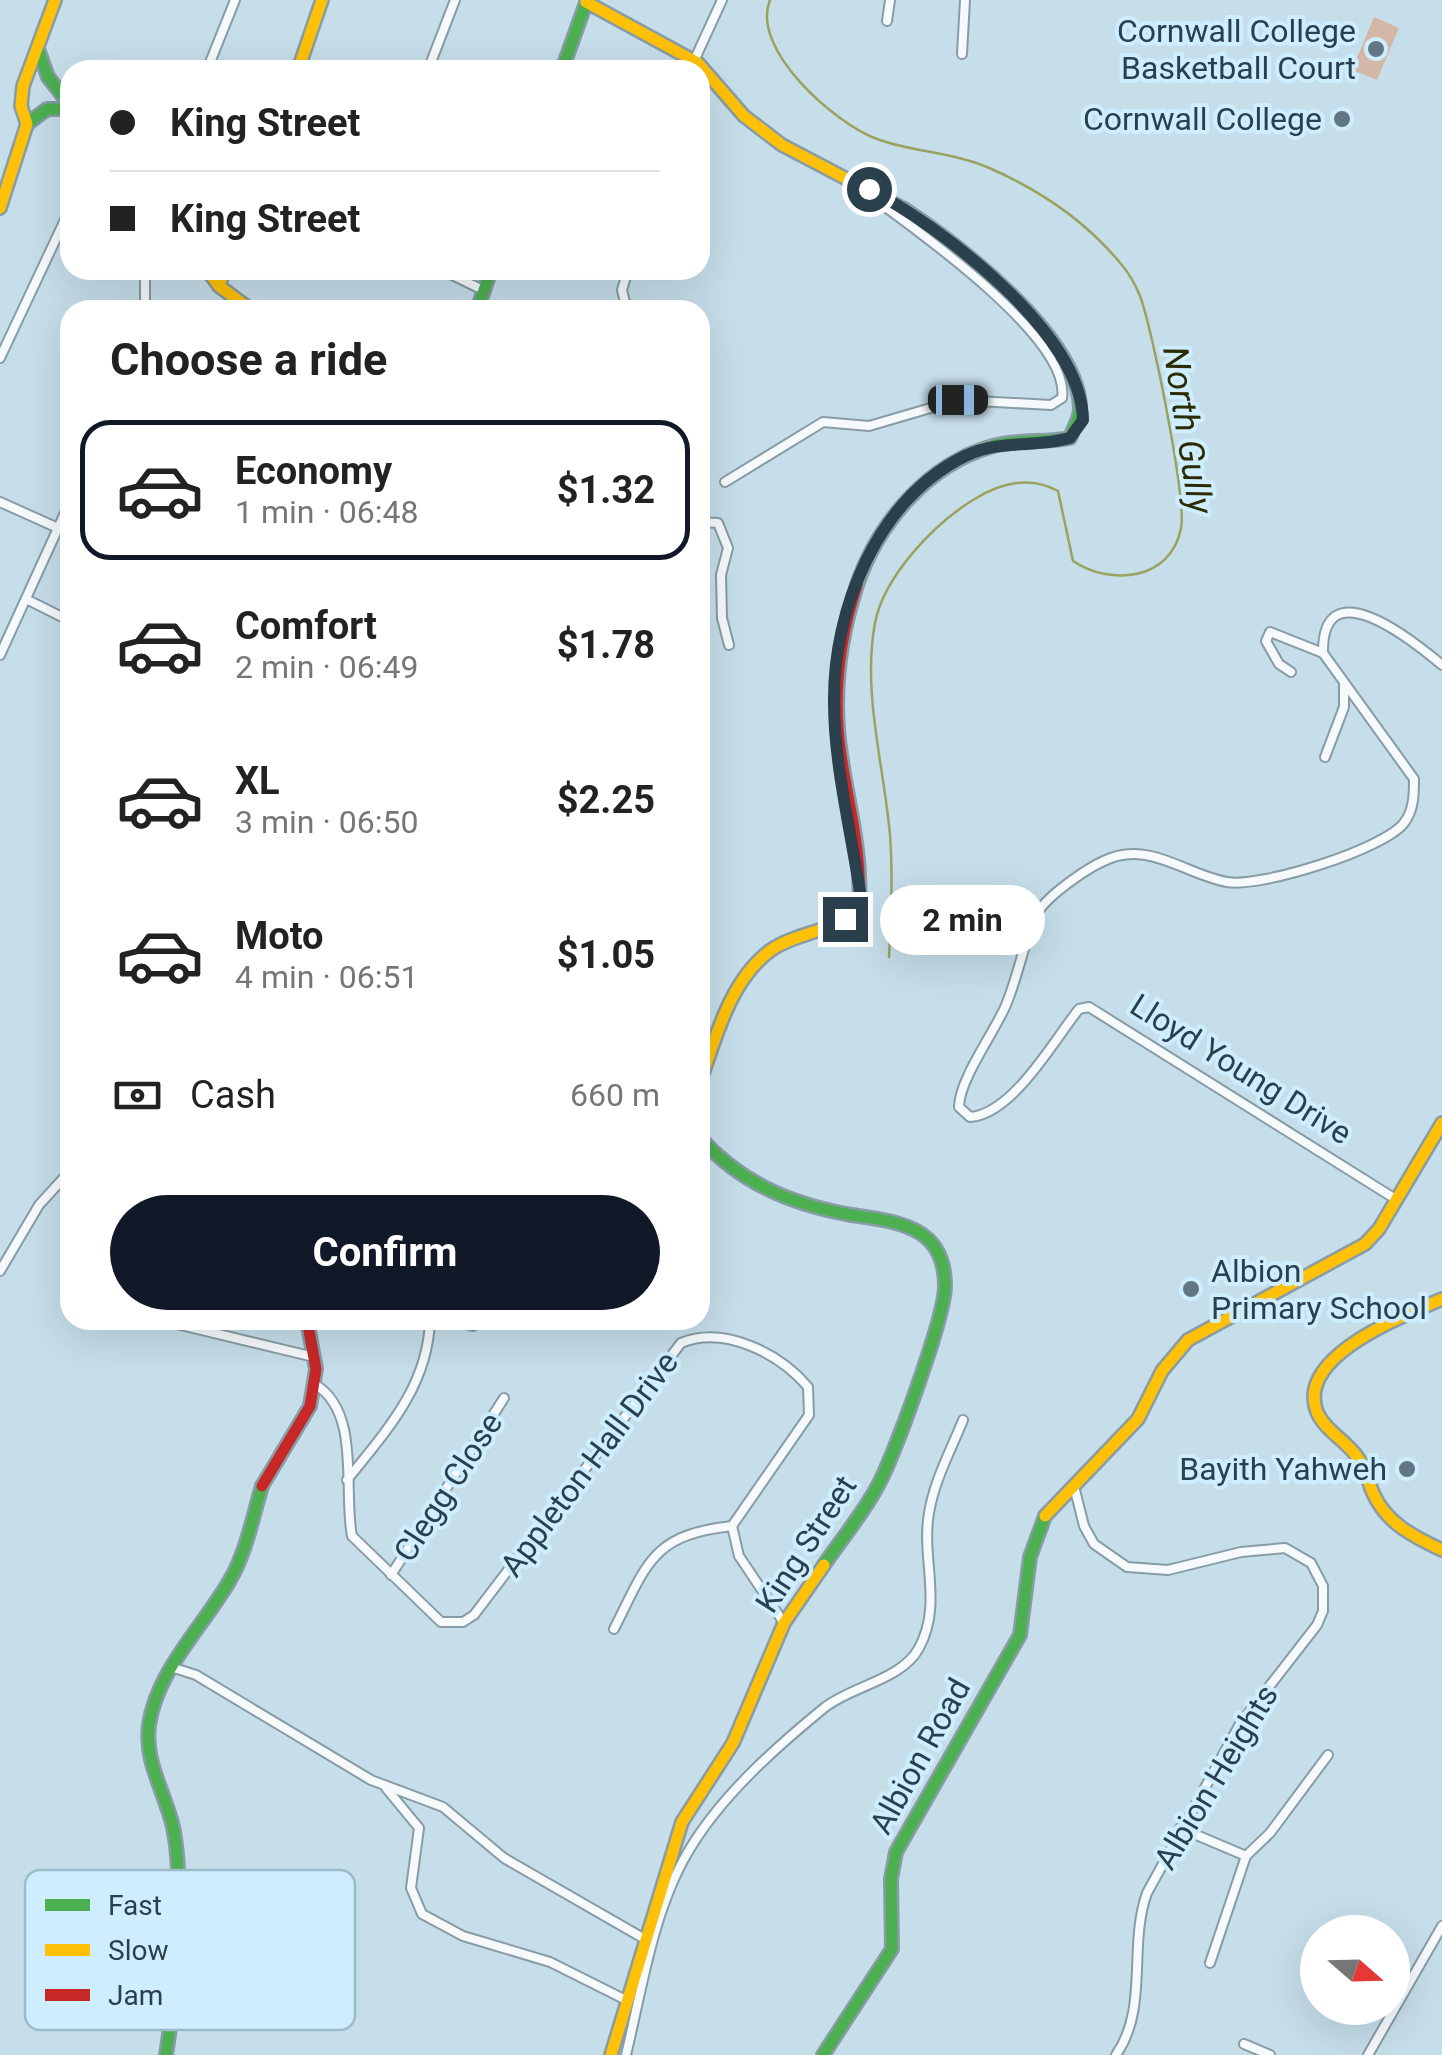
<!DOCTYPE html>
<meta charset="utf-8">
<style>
:root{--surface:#fff;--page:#f2f2f2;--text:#222;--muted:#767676;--line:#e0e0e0;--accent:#111827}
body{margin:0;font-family:Roboto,sans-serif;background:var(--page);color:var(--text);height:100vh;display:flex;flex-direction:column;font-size:38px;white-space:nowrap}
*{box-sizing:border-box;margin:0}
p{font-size:32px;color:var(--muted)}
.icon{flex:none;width:55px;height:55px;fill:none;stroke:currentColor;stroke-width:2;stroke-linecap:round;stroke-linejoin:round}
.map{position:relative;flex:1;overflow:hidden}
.sheet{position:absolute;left:60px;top:300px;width:650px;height:1030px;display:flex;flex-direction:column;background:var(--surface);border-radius:30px;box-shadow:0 10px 40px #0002}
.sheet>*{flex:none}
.top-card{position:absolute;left:60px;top:60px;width:650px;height:220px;border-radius:30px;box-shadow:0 10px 40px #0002;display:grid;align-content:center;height:220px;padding:0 50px;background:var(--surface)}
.needle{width:65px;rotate:110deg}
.controls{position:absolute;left:1300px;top:1915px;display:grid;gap:20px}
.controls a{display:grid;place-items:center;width:110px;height:110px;border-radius:50%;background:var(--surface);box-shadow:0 10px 40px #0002;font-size:50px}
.end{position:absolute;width:45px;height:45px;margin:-22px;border:12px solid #2a404c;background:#fff;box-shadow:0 0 0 5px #fff}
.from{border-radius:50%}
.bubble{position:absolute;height:70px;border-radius:35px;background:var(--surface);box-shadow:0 10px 40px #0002;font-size:32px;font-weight:700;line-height:70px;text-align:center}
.car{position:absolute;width:30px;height:60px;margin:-30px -15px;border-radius:12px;box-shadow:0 0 8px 2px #0007;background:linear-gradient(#222 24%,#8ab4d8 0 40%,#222 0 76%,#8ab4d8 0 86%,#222 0)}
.top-card b{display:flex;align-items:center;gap:35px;height:95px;font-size:38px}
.top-card b+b{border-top:2px solid var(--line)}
.top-card i{width:25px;height:25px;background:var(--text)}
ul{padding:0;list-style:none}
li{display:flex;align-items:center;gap:30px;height:140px;margin:0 20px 15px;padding:0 30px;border:5px solid transparent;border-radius:30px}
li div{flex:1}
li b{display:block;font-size:38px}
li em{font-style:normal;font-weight:700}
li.on{border-color:var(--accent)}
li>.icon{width:90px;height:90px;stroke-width:1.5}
h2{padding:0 50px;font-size:45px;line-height:120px}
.pay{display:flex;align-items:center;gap:25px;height:110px;padding:0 50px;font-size:38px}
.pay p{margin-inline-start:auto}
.action{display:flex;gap:20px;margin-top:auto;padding:20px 50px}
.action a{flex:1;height:115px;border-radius:60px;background:var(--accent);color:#fff;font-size:40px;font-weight:700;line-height:115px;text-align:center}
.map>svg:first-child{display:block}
.green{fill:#d4b8a7}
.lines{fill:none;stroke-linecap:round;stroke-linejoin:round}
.stream{stroke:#99a25f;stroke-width:2.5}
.street-casing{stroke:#879ca6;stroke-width:12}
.fast-casing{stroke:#879ca6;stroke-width:16}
.slow-casing{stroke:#879ca6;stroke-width:16}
.jam-casing{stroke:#879ca6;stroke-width:16}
.street{stroke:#f6fafc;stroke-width:8}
.fast{stroke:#4caf50;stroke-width:11}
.slow{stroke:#ffc107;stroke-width:11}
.jam{stroke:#c62828;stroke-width:11}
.route{stroke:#2a404c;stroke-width:12}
.poi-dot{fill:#617783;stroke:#ceeeff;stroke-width:4}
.labels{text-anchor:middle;stroke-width:8;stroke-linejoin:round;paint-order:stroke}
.poi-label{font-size:32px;fill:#2a404c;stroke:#ceeeff;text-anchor:end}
.street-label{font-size:32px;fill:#2a404c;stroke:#ceeeff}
.water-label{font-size:35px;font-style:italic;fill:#2b2c02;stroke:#ceeeff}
.key{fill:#ceeeff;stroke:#9dbac9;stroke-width:2.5}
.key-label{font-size:28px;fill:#2a404c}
</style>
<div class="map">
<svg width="1442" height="2055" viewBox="0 0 1442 2055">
<rect width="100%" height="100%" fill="#c6deea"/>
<path class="green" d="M1374,17l25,11 -22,52 -25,-10z"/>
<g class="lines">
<path class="stream" d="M770,0c-20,49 64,123 107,139 35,13 74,13 110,28 51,22 98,53 134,97 7,8 15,22 19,32 12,31 47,205 41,232 -10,53 -71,58 -108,33l-15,-70c-29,-16 -58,-8 -85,9 -39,24 -89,76 -98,123 -13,69 9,143 15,212 3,40 1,81 -1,122"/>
<defs>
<g id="street">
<path d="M887,21l3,-21"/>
<path d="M962,54l3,-54"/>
<path d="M694,61l28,-61"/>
<path d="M207,70l28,-70"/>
<path d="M428,70l27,-70"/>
<path d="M145,270v40"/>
<path d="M442,270l41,20"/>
<path d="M627,310l-5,-20 6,-20"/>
<path d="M0,358l70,-149"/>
<path d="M725,482l98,-60 46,4 89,-26 93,5 11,-7c10,-61 -155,-175 -200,-208"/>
<path d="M0,502l58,26"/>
<path d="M700,522l18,1 10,25 -7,27 1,43 7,27"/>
<path d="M26,599l44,22"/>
<path d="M0,655l70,-153"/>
<path d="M1291,672l-12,-8 -13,-23 4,-9 53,21"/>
<path d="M1325,757l19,-50v-22"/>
<path d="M1397,1200l-308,-193 -10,2c-25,31 -66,105 -109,108l-11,-10c0,-27 35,-74 47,-102 12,-29 17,-59 29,-87 7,-20 56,-53 76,-60 42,-15 76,17 116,24 34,6 157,-33 177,-59 10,-13 10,-29 10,-44l-91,-126c-1,-85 88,-14 119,12"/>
<path d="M0,1271l39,-66 31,-34"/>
<path d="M160,1320l154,37"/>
<path d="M450,1320l23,6 12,-6"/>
<path d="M316,1385c45,28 27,106 36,151l89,86h22l11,-7 207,-272c44,-18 99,11 127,44l1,28 -77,111 7,30 45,67"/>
<path d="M347,1480c40,-50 81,-94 83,-160"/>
<path d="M1074,1486l10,40 10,18 33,23 41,3 73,-18 44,-4 26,15 12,23v25l-6,14 -77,99 -93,169c-19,52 2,115 -31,162"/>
<path d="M391,1575l113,-177"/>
<path d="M614,1629c34,-67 38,-94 118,-103"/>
<path d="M171,1667l25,8 175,105 72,27 61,51 139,80"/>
<path d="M386,1788l33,40 -8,60 11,26 41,22 87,26 76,38"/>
<path d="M1180,1828l66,28 -36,107"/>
<path d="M1246,1856l24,-23 58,-78"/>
<path d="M1244,2044l26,11"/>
<path d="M626,2055c16,-66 27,-144 62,-203 32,-55 87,-104 136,-144 27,-22 78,-28 95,-60 24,-44 2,-89 10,-135 5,-32 22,-63 34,-93"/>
<path d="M1368,2055l74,-129"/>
</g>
<g id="fast">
<path d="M38,49l10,28 22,28"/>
<path d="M562,70l25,-70"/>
<path d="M27,124l20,-15h23"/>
<path d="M477,310l14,-40"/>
<path d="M857,585c21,-62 71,-121 136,-139 25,-7 52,-3 77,-8 3,-9 10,-20 10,-29 0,-71 -122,-165 -176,-200"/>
<path d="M700,1138c40,44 88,65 146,76 24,4 53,6 74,19 19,12 25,33 25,53 0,31 -52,174 -69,203 -15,27 -35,51 -52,76"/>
<path d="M166,2055c9,-58 19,-172 7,-228 -8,-35 -29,-65 -24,-102 8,-55 54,-98 81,-145 16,-27 23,-64 32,-94"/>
<path d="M823,2055l69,-106 -1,-70 5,-27 124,-217 10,-78 15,-41"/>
</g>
<g id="slow">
<path d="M586,2l112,61 46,53 38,29 122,64"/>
<path d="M298,70l24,-70"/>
<path d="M0,208l27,-84 -6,-18 2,-20 32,-86"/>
<path d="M207,270l12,16 32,24"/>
<path d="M219,286l5,-16"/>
<path d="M700,1082c16,-45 30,-102 71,-132 17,-12 40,-16 59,-24"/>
<path d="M1442,1299c-38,17 -147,57 -125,113 8,19 30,29 41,46 7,10 10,23 15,35 13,30 41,44 69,57"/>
<path d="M1045,1516l93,-97 24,-48 26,-31 177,-96 14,-15 63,-106"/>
<path d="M611,2055l71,-233 51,-79 51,-120 40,-58"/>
</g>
<g id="jam">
<path d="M830,926l29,-24c3,-50 -11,-98 -18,-147 -9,-58 -2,-115 16,-170"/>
<path d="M262,1486l48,-80 6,-37 -9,-49"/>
</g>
</defs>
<use href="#street" class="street-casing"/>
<use href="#fast" class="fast-casing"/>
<use href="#slow" class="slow-casing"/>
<use href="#jam" class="jam-casing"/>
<use href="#street" class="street"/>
<use href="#fast" class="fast"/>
<use href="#slow" class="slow"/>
<use href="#jam" class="jam"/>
</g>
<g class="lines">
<path class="route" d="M845,919l9,-8 6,-19c-9,-61 -26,-128 -26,-190 -1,-94 44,-203 131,-246 36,-17 70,-8 105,-18l13,-18c-1,-87 -143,-194 -214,-231"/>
</g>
<g class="poi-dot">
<circle cx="1376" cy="49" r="10"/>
<circle cx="1342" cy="119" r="10"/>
<circle cx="1191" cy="1289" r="10"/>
<circle cx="1407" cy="1469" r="10"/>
</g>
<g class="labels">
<g class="poi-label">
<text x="1356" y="42">Cornwall College<tspan x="1356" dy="37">Basketball Court</tspan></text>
<text x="1322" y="130">Cornwall College</text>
<text x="1211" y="1282" text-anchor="start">Albion<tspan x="1211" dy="37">Primary School</tspan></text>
<text x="1387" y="1480">Bayith Yahweh</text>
</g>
<g class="street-label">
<text transform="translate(1241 1069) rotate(32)" y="11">Lloyd Young Drive</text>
<text transform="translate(589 1464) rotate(-53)" y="11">Appleton Hall Drive</text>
<text transform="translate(448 1487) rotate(-57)" y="11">Clegg Close</text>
<text transform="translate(806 1544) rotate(-57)" y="11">King Street</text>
<text transform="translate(920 1756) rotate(-61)" y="11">Albion Road</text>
<text transform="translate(1216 1777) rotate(-59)" y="11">Albion Heights</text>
</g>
<g class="water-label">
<text transform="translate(1188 430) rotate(81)" y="12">North Gully</text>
</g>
</g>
<rect x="25" y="1870" width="330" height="160" rx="15" class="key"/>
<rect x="45" y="1899" width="45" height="12" fill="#4caf50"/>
<rect x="45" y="1944" width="45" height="12" fill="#ffc107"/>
<rect x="45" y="1989" width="45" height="12" fill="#c62828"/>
<g class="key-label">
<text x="108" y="1915">Fast</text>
<text x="108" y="1960">Slow</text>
<text x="108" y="2005">Jam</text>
</g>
</svg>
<div class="controls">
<a><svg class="needle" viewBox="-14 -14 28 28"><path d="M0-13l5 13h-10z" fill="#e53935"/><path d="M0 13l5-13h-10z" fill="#767676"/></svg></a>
</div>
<i class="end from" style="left:869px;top:189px"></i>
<i class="end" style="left:845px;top:919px"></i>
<div class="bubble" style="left:880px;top:885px;width:165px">2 min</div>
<i class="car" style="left:958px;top:400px;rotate:90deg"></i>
<div class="top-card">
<b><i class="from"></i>King Street</b>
<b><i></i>King Street</b>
</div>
<section class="sheet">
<h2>Choose a ride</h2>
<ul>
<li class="on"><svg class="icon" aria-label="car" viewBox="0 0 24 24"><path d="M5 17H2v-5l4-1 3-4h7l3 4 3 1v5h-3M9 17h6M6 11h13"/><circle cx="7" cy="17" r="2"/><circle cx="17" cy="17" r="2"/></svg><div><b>Economy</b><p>1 min · 06:48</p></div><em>$1.32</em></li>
<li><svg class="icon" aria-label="car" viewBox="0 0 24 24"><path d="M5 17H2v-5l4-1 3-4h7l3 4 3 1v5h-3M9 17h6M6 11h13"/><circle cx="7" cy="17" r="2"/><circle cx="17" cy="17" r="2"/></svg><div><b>Comfort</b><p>2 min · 06:49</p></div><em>$1.78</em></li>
<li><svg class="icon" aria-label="car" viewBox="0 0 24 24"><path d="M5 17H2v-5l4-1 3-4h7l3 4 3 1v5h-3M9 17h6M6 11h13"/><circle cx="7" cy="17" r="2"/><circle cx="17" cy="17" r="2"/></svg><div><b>XL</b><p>3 min · 06:50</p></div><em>$2.25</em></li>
<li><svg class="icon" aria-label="car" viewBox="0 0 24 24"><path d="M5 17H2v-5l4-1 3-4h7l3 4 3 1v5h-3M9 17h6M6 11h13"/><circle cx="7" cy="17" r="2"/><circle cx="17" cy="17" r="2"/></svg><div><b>Moto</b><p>4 min · 06:51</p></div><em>$1.05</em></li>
</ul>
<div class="pay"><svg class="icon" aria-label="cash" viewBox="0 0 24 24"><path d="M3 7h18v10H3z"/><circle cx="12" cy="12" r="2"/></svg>Cash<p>660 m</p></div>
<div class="action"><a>Confirm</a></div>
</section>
</div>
